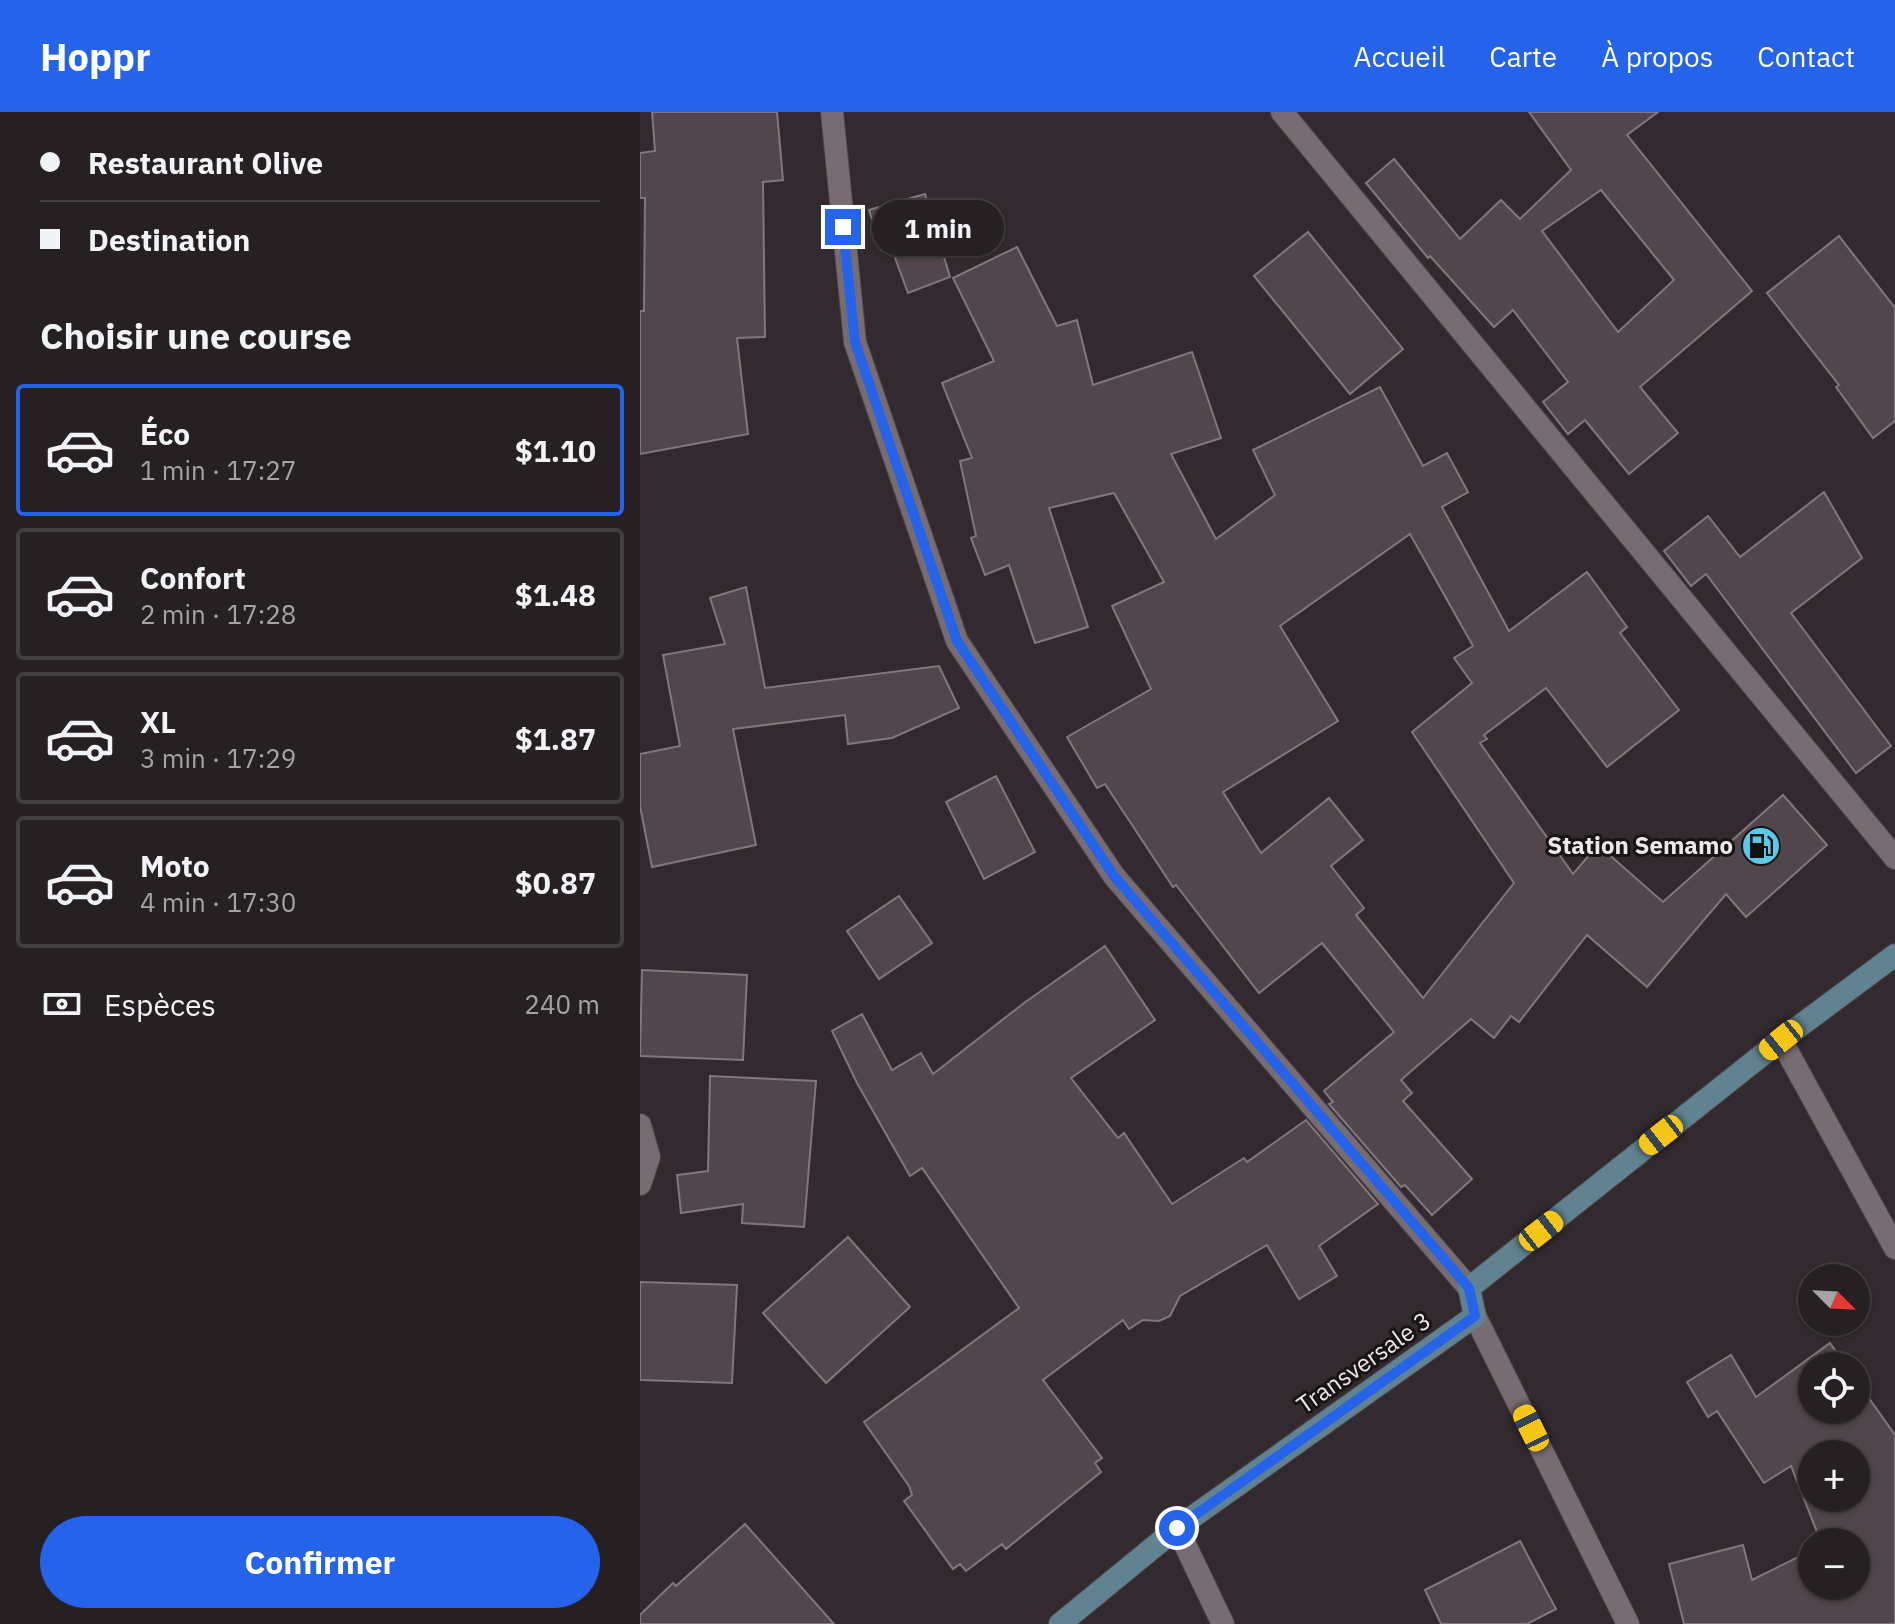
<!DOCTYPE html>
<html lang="fr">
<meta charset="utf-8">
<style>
:root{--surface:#262023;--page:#322d30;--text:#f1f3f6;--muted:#a4a3a6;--line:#423e41;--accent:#2563eb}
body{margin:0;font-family:"IBM Plex Sans",sans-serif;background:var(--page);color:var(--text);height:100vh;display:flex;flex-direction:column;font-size:30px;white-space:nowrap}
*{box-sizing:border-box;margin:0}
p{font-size:26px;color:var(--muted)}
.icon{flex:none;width:44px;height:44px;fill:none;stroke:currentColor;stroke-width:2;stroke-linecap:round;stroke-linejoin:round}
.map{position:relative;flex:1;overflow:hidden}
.sheet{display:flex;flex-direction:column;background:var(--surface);width:640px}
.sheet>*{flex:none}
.top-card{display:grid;align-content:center;height:176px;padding:0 40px;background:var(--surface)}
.needle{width:52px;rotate:114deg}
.tools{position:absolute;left:1158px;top:1152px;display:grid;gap:16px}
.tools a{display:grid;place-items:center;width:72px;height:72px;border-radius:50%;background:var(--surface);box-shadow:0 2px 6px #0004,0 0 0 2px var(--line);font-size:40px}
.end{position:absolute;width:36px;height:36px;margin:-18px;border:10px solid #2563eb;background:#fff;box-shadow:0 0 0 4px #fff}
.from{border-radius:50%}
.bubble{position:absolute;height:56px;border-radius:28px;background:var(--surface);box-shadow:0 2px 6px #0004,0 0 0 2px var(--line);font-size:26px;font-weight:700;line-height:56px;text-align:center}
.car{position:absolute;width:24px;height:48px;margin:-24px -12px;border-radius:10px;box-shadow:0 0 6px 2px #0007;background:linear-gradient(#f5c518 24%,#345 0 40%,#f5c518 0 76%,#345 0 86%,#f5c518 0)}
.top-card b{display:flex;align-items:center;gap:28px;height:76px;font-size:30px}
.top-card b+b{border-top:2px solid var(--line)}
.top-card i{width:20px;height:20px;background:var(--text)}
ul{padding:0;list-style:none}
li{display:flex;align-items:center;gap:24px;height:132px;margin:0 16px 12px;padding:0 24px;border:4px solid var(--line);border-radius:8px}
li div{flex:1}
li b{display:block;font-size:30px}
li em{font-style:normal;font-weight:700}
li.current{border-color:var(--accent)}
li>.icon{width:72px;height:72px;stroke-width:1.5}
h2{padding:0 40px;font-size:36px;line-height:96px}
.pay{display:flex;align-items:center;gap:20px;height:88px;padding:0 40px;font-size:30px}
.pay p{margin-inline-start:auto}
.cta{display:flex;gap:16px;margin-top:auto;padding:16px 40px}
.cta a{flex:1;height:92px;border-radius:48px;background:var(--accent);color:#fff;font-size:32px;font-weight:700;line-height:92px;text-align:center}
header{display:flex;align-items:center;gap:48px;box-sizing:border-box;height:112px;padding:0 40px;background:var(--accent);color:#fff}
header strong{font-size:38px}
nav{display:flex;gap:44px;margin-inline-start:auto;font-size:28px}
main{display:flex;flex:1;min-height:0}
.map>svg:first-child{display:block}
.building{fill:#50464c;stroke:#82777d;stroke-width:2;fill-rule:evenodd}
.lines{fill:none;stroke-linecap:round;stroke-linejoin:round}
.minor-casing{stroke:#4d454a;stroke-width:24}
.secondary-casing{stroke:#4d454a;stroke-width:24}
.minor{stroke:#776c72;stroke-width:22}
.secondary{stroke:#608291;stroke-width:22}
.route{stroke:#2563eb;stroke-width:10}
.labels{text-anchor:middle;stroke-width:6;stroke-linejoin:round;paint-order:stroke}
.poi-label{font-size:24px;font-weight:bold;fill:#ede7ea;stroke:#181416;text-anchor:end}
.street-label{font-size:24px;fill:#ede7ea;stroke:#181416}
</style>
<header>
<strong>Hoppr</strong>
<nav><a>Accueil</a><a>Carte</a><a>À propos</a><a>Contact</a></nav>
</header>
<main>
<section class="sheet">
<div class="top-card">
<b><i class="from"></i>Restaurant Olive</b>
<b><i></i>Destination</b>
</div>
<h2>Choisir une course</h2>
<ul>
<li class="current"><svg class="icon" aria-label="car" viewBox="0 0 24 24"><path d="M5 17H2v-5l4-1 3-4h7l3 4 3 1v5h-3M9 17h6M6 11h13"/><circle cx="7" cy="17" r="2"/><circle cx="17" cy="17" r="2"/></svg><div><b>Éco</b><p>1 min · 17:27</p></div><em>$1.10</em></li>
<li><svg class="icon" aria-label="car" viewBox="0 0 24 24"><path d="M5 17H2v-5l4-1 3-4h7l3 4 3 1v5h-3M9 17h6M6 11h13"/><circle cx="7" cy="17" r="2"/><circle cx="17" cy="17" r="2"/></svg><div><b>Confort</b><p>2 min · 17:28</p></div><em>$1.48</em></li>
<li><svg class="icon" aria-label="car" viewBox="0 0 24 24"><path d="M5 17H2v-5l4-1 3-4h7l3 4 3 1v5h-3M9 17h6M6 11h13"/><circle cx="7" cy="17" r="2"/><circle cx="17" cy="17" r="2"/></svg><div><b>XL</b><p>3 min · 17:29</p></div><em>$1.87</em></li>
<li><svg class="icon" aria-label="car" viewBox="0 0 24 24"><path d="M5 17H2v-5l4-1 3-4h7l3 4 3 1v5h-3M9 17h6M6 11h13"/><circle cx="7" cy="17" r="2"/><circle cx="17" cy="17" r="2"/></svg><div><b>Moto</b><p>4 min · 17:30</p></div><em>$0.87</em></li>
</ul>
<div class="pay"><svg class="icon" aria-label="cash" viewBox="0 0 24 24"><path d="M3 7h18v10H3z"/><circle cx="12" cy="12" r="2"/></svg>Espèces<p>240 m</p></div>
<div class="cta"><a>Confirmer</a></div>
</section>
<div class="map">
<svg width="1255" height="1512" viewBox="0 0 1255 1512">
<rect width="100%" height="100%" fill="#332a2f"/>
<g class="building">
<path d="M12,0h125l6,68 -20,2 2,155 -28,1 11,96 -108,20v-143h4l1,-113h-5v-45l15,-2z"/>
<path d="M889,0h129l-31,23 125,156 -112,96 38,46 -49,41 -44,-54 -17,14 -25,-32 25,-20 -55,-72 -19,17 -64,-71 -2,2 -62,-75 28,-24 66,80 41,-39 19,19 51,-49zM961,78l73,90 -56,52 -76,-101z"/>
<path d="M285,82l25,83 -42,16 -17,-46 -10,3 -12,-40z"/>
<path d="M668,120l95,117 -53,45 -96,-118z"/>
<path d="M1199,124l56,72v113l-22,17 -37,-51 3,-2 -72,-92z"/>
<path d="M377,135l40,79 20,-6 16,65 99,-33 29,86 -50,16 45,85 59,-44 -22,-45 127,-63 43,79 24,-13 21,39 -26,15 67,124 78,-59 40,55 -7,6 59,77 -72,57 -61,-79 -62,47 3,4 -7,4 93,131 25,-29 65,57 120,-107 44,50 -81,72 -20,-23 -79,93 -60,-52 -68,87 -8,-6 -17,22 -23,-19 -70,61 11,13 -9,8 69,78 -40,36 -27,-30 -4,2 -72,-83 4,-2 -9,-11 70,-59 -72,-89 -63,50 -83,-108 -3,2 -68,-103 -8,4 -30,-51 84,-48 -39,-83 52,-24 -50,-89 -65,15 39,119 -53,16 -26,-78 -24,10 -14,-37 5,-2 -16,-75 12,-3 -30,-75 52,-22 -41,-83zM770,422l63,112 -19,12 18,25 -60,49 102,151 -91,115 -67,-83 8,-7 -33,-42 32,-26 -34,-42 -68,55 -38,-61 115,-71 -58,-95z"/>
<path d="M1184,380l38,66 -71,55 100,133 -35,27 -150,-199 -15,12 -27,-35 44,-35 32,41z"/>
<path d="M106,475l19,101 174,-22 20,42 -67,30 -44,6 -3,-29 -112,14 23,116 -104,22 -12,-61v-52l40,-8 -17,-91 62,-11 -15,-46z"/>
<path d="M356,664l39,76 -51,27 -38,-77z"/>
<path d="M259,784l33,47 -53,36 -32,-48z"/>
<path d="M465,834l50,74 -84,58 47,60 6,-5 48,71 72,-46 3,4 59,-42 72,84 -59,42 18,30 -38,23 -32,-54 -87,51 -10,20 -11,5 -16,-1 -14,9 -6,-9 -80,60 59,78 -7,5 6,9 -95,77 -4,-5 -36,27 -6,-7 -7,5 -49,-68 8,-6 -3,-9 -45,-64 155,-114 -97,-140 -12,8 -53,-93 -25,-52 30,-17 30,56 29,-17 12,21 91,-71z"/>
<path d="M2,858l105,5 -4,85 -103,-4z"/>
<path d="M70,964l106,5 -12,146 -62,-4 1,-19 -62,9 -4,-38 31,-4z"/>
<path d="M208,1125l62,70 -84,76 -63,-70z"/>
<path d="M0,1170l97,3 -5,98 -92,-3z"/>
<path d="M1190,1231l16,23h-34v44h44v-30l39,55v189h-211l-15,-60 74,-19 9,35 60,-30v36h44v-44h-35l-30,-76 -27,17 -47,-72 -9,6 -21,-35 44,-27 25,42zM1172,1342h44v44h-44z"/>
<path d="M105,1412l89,100h-194v-9l33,-32 3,3z"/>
<path d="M880,1429l36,68 -29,15h-86l-16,-34z"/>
</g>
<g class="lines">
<defs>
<g id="minor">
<path d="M192,0l23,230 102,299 157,235 355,412"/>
<path d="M642,0l613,746"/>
<path d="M1141,928l114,208"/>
<path d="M0,1013l9,32 -9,27"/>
<path d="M835,1204l153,308"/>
<path d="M537,1416l46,96"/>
</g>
<path id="secondary" d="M420,1512l117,-96 298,-212 -6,-28 312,-248 114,-85"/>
</defs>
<use href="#minor" class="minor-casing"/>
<use href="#secondary" class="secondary-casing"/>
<use href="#minor" class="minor"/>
<use href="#secondary" class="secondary"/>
</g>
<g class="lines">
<path class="route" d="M203,115l12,115 102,299 157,235 355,412 6,28 -298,212"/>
</g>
<defs>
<symbol id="fuel-disc" viewBox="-11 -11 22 22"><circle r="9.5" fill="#5bc8e6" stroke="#181416"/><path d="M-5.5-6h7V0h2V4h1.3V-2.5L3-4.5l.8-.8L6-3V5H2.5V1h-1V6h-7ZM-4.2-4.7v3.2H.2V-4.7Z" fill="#111"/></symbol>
</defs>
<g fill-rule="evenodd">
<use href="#fuel-disc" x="1099" y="712" width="44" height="44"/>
</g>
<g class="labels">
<g class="poi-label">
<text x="1093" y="742">Station Semamo</text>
</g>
<g class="street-label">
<text transform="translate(724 1251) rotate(-35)" y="8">Transversale 3</text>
</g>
</g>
</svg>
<div class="tools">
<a><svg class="needle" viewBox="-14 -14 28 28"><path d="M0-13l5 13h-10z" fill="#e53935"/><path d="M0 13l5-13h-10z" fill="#a4a3a6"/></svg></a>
<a><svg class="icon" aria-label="locate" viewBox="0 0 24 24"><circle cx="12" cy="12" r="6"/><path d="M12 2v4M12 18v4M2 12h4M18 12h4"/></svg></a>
<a>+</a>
<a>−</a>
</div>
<i class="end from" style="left:537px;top:1416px"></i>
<i class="end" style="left:203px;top:115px"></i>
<div class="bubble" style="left:232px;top:88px;width:132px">1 min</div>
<i class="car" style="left:1141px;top:928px;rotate:231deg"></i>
<i class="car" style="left:1021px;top:1023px;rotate:232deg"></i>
<i class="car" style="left:901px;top:1119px;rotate:52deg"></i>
<i class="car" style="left:891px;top:1316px;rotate:334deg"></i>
</div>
</main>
